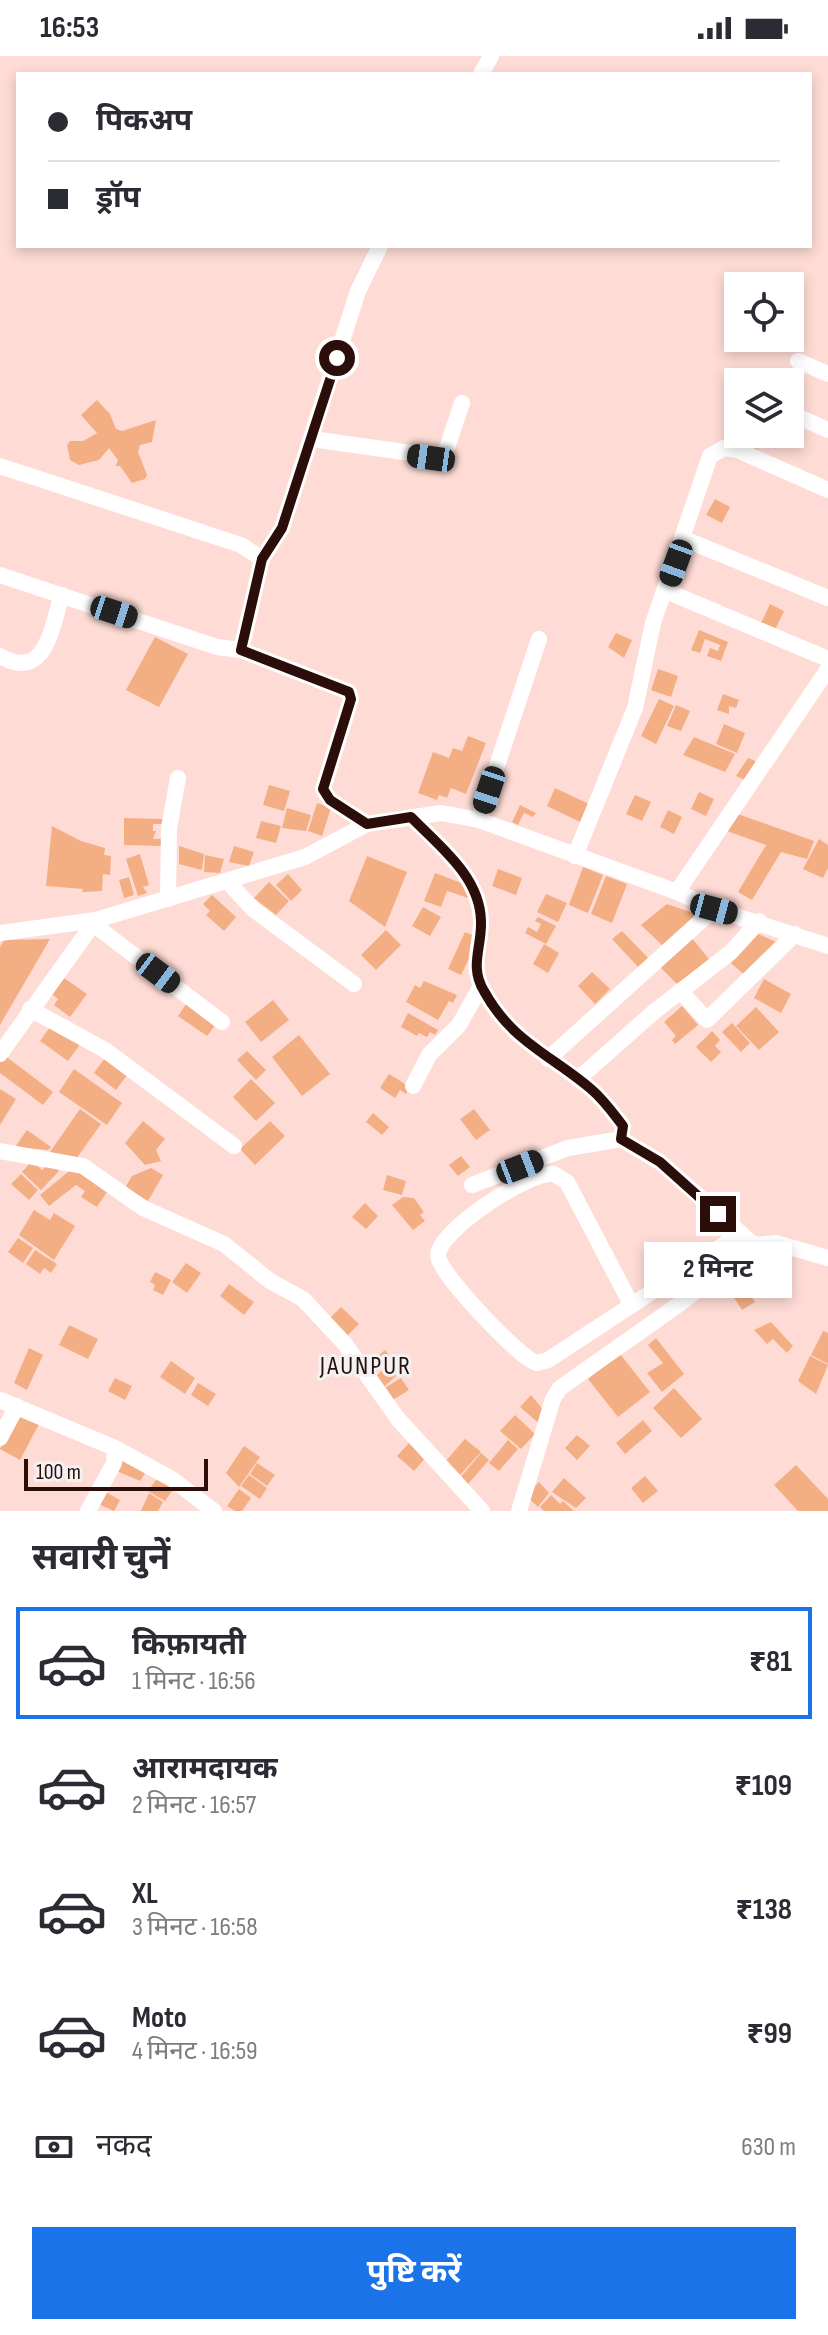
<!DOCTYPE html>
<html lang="hi">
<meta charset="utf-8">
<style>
:root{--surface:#fff;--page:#f2f2f3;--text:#2b2b33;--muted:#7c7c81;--line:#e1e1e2;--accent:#1a73e8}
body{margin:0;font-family:"Sofia Sans Condensed","Noto Sans Devanagari",sans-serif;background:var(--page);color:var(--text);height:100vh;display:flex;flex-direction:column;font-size:30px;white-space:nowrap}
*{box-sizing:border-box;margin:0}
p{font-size:26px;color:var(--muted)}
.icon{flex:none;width:44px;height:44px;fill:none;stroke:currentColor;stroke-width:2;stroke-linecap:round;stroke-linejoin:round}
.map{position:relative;height:1455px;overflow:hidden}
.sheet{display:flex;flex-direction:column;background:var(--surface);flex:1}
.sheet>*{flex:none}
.hud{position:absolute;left:16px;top:16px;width:796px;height:176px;border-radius:0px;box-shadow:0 4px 12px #0003;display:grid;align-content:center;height:176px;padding:0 32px;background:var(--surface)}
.controls{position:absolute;left:724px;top:216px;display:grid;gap:16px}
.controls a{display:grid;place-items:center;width:80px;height:80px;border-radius:0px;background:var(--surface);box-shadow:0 4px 12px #0003;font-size:40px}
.scale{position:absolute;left:24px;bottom:20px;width:184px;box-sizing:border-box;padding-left:8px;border:4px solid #2b0e09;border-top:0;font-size:22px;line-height:28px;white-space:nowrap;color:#2b0e09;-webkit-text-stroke:6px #f2f2f2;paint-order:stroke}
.end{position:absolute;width:36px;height:36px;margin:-18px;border:10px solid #2b0e09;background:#fff;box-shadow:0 0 0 4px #fff}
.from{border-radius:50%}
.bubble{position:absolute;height:56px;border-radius:0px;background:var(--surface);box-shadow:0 4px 12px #0003;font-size:26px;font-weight:700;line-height:56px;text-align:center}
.car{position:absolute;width:24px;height:48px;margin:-24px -12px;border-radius:10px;box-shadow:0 0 6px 2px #0007;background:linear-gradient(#222 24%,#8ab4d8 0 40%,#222 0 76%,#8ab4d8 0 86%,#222 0)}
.hud b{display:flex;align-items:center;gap:28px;height:76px;font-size:30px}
.hud b+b{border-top:2px solid var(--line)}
.hud i{width:20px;height:20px;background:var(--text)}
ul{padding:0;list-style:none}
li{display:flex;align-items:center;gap:24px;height:112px;margin:0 16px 12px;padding:0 16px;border:4px solid transparent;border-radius:0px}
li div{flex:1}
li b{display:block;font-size:30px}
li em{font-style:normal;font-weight:700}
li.on{border-color:var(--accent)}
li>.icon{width:72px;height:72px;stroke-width:1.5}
h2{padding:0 32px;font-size:36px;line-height:96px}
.pay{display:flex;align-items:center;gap:20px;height:88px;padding:0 32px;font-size:30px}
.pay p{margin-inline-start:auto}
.cta{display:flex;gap:16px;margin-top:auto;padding:16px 32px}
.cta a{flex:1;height:92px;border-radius:0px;background:var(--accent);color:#fff;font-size:32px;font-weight:700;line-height:92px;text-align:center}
.status{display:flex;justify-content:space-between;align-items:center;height:56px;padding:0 40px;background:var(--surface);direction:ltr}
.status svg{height:22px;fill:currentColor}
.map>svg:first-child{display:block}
.building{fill:#f3ae84}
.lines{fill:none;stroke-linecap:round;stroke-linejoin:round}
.minor{stroke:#fff;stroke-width:16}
.route{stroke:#2b0e09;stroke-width:10}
.labels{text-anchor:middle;stroke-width:6;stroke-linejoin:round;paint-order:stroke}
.quarter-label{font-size:26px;letter-spacing:2px;fill:#2b0e09;stroke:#f2f2f2}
</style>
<div class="status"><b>16:53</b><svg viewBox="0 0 49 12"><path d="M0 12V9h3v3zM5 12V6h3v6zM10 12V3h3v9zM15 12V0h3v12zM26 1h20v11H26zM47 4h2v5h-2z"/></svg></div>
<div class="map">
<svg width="828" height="1455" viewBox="0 0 828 1455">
<rect width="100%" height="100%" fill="#fedcd5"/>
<g class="building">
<path d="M97,344l13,14 6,15 6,2 34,-11 -4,22 -12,3 -2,7 9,23 -2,4 -13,4 -12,-17h-4l2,-6 -9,-12 -10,12 -20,5 -9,-5 -3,-15 3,-4h13l14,-8 -16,-18z"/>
<path d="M738,362v16h8l-5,7 -7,-4 -4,6 -7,-2z"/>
<path d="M750,378h16l-9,15 -11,-7z"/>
<path d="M715,443l15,8 -8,16 -16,-8z"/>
<path d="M770,548l14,7 -9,19 -14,-7z"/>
<path d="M699,574l29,12 -7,19 -14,-5 3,-8 8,3 2,-6 -15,-6 -5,14 -9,-3z"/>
<path d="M616,577l16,7 -8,18 -16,-11z"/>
<path d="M155,581l33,17 -29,53 -33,-17z"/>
<path d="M658,613l20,7 -7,21 -20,-7z"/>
<path d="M723,638l16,6 -3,8 -7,-2v8l-12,-4z"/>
<path d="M659,643l15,7 -18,38 -15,-8z"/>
<path d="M676,649l14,6 -9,20 -14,-5z"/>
<path d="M724,668l21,9 -8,20 -21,-9z"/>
<path d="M468,680l18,7 -20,51 -15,-6 -4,10 -8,-3 -2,5 -19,-7 15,-41 16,6 4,-10 9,3z"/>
<path d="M694,681l41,17 -10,18 -42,-17z"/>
<path d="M748,702l14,6 -12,18 -14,-6z"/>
<path d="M269,729l21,6 -6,20 -21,-6z"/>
<path d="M555,732l34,16 -9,18 -33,-16z"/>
<path d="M699,736l15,7 -8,17 -15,-7z"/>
<path d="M635,739l16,7 -9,19 -16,-7z"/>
<path d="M317,747l14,5 -9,28 -14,-5z"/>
<path d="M520,749l16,8 -3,4 -9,-4 -6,12 -6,-3z"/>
<path d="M287,752l24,7 -5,16 -24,-3z"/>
<path d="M668,754l14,7 -8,17 -14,-7z"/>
<path d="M735,757l79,28 -7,18 -26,-7 -29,48 -14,-8 28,-47 -42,-15z"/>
<path d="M124,762l39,1v5h-10v7h3l-3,8h9v7l-38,-1z"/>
<path d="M261,765l20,5 -5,17 -20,-5z"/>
<path d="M52,770l29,15 24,7 -1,7 7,1 -1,19 -7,-1 -1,17 -20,1 1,-3 -37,-3z"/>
<path d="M819,783l9,6v23l-5,10 -20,-9z"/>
<path d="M179,790l25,8 -2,16 -23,-6z"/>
<path d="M234,790l20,6 -5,14 -20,-4z"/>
<path d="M140,798l9,31 -6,2 4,6 -9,3 -12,-37z"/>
<path d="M205,799l19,4 -4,14 -16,-1z"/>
<path d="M367,800l40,16 -22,55 -36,-26z"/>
<path d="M583,811l20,8 -15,38 -19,-8z"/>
<path d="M498,813l24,9 -6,17 -24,-9z"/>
<path d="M435,817l37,14 -4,11 -21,-7 -6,16 -17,-6z"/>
<path d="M288,818l14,16 -11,11 -15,-16z"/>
<path d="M606,820l21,8 -15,39 -21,-9z"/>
<path d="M129,821l5,18 -10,3 -5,-18z"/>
<path d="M269,826l20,19 -13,14 -22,-17z"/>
<path d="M546,838l21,9 -9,19 -21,-10z"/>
<path d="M212,839l24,22 -12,14 -18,-16 4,-4 -7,-7z"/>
<path d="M667,848l32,11 -35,32 -23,-22z"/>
<path d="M423,851l18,10 -11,19 -18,-10z"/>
<path d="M538,861l18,9 -10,18 -21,-11 3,-6 9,5 4,-8 -6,-3z"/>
<path d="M386,874l15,15 -25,25 -15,-15z"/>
<path d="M622,875l28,29 -10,9 -28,-30z"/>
<path d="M465,876l14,6 -18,37 -13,-6z"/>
<path d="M758,878l23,10 -34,33 -16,-14z"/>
<path d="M691,881l21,26 -31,25 -22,-22z"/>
<path d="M50,883l-50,86v-78l4,-7z"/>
<path d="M544,888l15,9 -11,20 -15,-9z"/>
<path d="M592,916l18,17 -15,15 -17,-18z"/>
<path d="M64,922l23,16 -17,23 -16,-12 4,-6 -6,-5z"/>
<path d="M764,923l27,15 -10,19 -27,-15z"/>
<path d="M424,925l33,14 -4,8 -4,-2 -11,19 -32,-18 9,-17 5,3z"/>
<path d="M273,944l16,20 -28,22 -16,-20z"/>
<path d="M187,947l30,20 -10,13 -29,-20z"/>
<path d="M682,950l16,19 -23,19 -3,-4 4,-4 -12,-14z"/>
<path d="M756,951l23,25 -20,18 -23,-24z"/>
<path d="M408,957l30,17 -3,5 -5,-3 -3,5 -8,-4 -2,3 -16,-9z"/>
<path d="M53,967l28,20 -13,18 -28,-20z"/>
<path d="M732,967l18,20 -9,9 -19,-20z"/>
<path d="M712,975l8,9 -5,6 6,6 -10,10 -15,-15z"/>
<path d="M299,979l31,39 -28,22 -30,-39z"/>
<path d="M247,995l19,19 -10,10 -19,-20z"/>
<path d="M4,999l49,37 -10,13 -43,-32v-12z"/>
<path d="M107,999l23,16 -14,19 -22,-17z"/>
<path d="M74,1013l48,34 -15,22 -48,-33z"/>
<path d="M389,1018l21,13 -4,7 -6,-4 -5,8 -15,-10z"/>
<path d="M251,1023l24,24 -19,18 -23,-24z"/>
<path d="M0,1033l16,10 -16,26z"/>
<path d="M80,1053l21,15 -25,35 -26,-7z"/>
<path d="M474,1053l16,21 -14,10 -16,-21z"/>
<path d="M373,1057l16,14 -7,8 -16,-13z"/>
<path d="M143,1065l22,18 -9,11 5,11 -16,4 -20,-22z"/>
<path d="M270,1065l15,15 -30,29 -15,-16z"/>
<path d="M27,1074l24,17 -3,3 -33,-3z"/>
<path d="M461,1100l9,11 -12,9 -9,-11z"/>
<path d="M32,1105l10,9 8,-8 9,9 -18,19 -19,-18z"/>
<path d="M74,1111l37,19 -14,21 -16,-10 4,-6 -9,-6 -27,21 -9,-11z"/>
<path d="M151,1112l12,7 -15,26 -23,-13 7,-12z"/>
<path d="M21,1118l17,16 -9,10 -18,-16z"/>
<path d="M387,1119l19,6 -4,14 -19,-5z"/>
<path d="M403,1141l11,1 10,14 -4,3 5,6 -12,9 -21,-25z"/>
<path d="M365,1147l13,13 -12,13 -14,-12z"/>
<path d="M34,1154l16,10 4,-7 21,13 -21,34 -35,-25z"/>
<path d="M18,1182l15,10 -10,15 -15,-11z"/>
<path d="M35,1194l22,14 -6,9 -7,-5 -4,6 -14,-10z"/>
<path d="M186,1207l15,10 -14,20 -15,-11z"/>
<path d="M732,1212l23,34 -13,8 -22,-34z"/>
<path d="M155,1216l16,8 -8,15 -10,-5 2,-5 -5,-3z"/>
<path d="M229,1228l25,18 -10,13 -24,-19z"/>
<path d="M341,1251l18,17 -13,13 -18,-17z"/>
<path d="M771,1266l22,24 -6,7 -14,-14 -6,5 -13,-14z"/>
<path d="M69,1269l29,14 -10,20 -29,-14z"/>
<path d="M823,1275l5,2v31l-17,-9z"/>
<path d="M656,1282l28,36 -22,18 -15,-19 16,-10 -15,-18z"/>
<path d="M29,1292l14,7 -16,35 -13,-7z"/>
<path d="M385,1294l7,9 -18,15 -7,-9z"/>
<path d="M620,1298l30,38 -32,25 -30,-38z"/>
<path d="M810,1300l18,9 -12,29 -18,-13z"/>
<path d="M171,1305l24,17 -10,16 -25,-17z"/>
<path d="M387,1310l9,10 -12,11 -9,-10z"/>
<path d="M115,1322l17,8 -7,14 -17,-9z"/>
<path d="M401,1322l8,12 -18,11 -8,-12z"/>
<path d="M198,1327l18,11 -8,12 -17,-11z"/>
<path d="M674,1332l28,31 -21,19 -28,-30z"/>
<path d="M531,1339l17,21 -7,9 -21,-18z"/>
<path d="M19,1358l20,10 -19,36 -20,-11z"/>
<path d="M515,1359l20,19 -14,15 -21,-18z"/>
<path d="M643,1364l9,11 -27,23 -9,-11z"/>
<path d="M577,1379l13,11 -13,14 -12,-12z"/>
<path d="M465,1383l16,13 -21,23 -15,-13z"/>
<path d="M508,1384l10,9 -19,22 -10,-8z"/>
<path d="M411,1385l17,14 -14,16 -17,-15z"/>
<path d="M244,1390l16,11 -21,30 -13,-14z"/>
<path d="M122,1396l27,15 -9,14 -28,-12z"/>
<path d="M481,1397l8,7 -21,24 -8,-6z"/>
<path d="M257,1407l18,12 -8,11 -17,-12z"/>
<path d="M796,1409l32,34v12h-30l-24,-26z"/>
<path d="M161,1417l16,11 -12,17 -17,-10z"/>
<path d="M249,1419l18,13 -7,11 -19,-13z"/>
<path d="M645,1420l13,15 -15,12 -12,-15z"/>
<path d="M564,1422l22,20 -10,10 -24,-16z"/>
<path d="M539,1426l10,11 -11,14 -12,-11z"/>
<path d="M239,1433l12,9 -9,13h-7l-8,-5z"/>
<path d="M104,1435l16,9 -6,11 -18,-8z"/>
<path d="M149,1437l14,9 -5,9h-17z"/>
<path d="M551,1439l9,9 3,-3 11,10h-30l-4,-4z"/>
</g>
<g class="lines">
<g class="minor">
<path d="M481,18l10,-18"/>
<path d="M798,305l30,13"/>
<path d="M790,357l38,17"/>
<path d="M312,383l127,18 8,-9 15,-45"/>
<path d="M0,410l241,79 21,14"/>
<path d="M684,483l144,59"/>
<path d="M0,519l217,72 24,3"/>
<path d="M666,535l162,68"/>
<path d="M0,600c46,26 51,-28 62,-61"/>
<path d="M411,761c28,29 69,59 70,104 0,27 -12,45 3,70 27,50 67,64 107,98 13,11 22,24 32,37l-2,13"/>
<path d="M479,764l60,-181"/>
<path d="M367,768l-37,-24 -7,-11 28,-90 -2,-7 -108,-42 21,-91 20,-31 76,-237 22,-45"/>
<path d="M575,800l60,-148 18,-85 57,-167 14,-8 13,2 91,40"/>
<path d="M228,826l25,27 101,75"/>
<path d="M677,836l151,-223"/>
<path d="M168,843l1,-71 9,-50"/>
<path d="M93,868l129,98"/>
<path d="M0,877l96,-13 209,-63 62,-33 74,-11 38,7 198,72 37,17 114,37"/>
<path d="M680,935l27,29 88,-86"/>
<path d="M30,953l75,41 129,96"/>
<path d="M0,998l96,-134"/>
<path d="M548,1003l166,-150"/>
<path d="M578,1023l77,-68 76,-59 28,-31"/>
<path d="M413,1030l16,-31 30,-30 22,-39"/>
<path d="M0,1095l83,15 60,42 81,36 46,37 33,18 42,45 53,75 84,92"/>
<path d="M472,1129l96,-37 53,-9 39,23 94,83"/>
<path d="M631,1248l-64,-122 -13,-8c-23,-4 -117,57 -116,82 1,17 82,103 99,107l11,-3 180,-118 13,12"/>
<path d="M0,1344l115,48 -1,15 -26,48"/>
<path d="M0,1382l17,-32"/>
<path d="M115,1392l57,31 42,32"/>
<path d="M519,1455l34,-112 7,-11 118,-83 76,-60 22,-2 52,15"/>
</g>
</g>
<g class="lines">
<path class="route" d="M337,302l-55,170 -20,31 -21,91 108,42 2,7 -28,90 7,11 37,24 44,-7c28,29 69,59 70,104 1,27 -12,45 3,70 27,50 67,64 107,98 13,11 22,24 32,37l-2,13 39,23 58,52"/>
</g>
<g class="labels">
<g class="quarter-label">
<text x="366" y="1318">JAUNPUR</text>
</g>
</g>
</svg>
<div class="controls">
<a><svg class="icon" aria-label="locate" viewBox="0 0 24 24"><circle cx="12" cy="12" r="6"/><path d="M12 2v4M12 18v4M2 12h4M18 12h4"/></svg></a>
<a><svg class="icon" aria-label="layers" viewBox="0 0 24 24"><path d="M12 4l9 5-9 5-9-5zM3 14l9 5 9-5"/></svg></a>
</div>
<div class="scale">100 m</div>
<i class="end from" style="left:337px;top:302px"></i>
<i class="end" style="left:718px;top:1158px"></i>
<div class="bubble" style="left:644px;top:1186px;width:148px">2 मिनट</div>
<i class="car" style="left:431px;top:402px;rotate:278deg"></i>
<i class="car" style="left:676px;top:507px;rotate:200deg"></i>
<i class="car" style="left:114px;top:556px;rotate:108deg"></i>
<i class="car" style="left:489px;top:734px;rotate:198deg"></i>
<i class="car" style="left:714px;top:853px;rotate:105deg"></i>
<i class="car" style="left:158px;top:917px;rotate:127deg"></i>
<i class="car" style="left:520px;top:1111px;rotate:69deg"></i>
<div class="hud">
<b><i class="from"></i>पिकअप</b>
<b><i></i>ड्रॉप</b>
</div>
</div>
<section class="sheet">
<h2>सवारी चुनें</h2>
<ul>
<li class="on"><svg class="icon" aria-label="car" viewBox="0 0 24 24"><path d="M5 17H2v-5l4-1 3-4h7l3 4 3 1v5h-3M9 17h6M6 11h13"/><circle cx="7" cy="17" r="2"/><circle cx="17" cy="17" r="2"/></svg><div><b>किफ़ायती</b><p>1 मिनट · 16:56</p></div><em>₹81</em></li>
<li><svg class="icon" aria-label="car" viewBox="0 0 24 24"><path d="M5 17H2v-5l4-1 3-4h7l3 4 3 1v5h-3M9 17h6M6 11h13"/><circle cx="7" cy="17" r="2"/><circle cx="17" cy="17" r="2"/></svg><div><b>आरामदायक</b><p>2 मिनट · 16:57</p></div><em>₹109</em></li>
<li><svg class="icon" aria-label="car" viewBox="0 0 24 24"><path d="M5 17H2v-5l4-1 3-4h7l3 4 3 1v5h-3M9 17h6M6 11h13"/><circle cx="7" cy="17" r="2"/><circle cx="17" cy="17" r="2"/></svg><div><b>XL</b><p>3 मिनट · 16:58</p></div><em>₹138</em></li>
<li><svg class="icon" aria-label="car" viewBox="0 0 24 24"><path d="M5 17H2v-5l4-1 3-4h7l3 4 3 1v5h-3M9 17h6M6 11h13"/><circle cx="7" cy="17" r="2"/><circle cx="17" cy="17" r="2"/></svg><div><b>Moto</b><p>4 मिनट · 16:59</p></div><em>₹99</em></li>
</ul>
<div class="pay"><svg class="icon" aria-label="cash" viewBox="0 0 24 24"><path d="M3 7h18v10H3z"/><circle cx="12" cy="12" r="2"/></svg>नकद<p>630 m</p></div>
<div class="cta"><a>पुष्टि करें</a></div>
</section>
